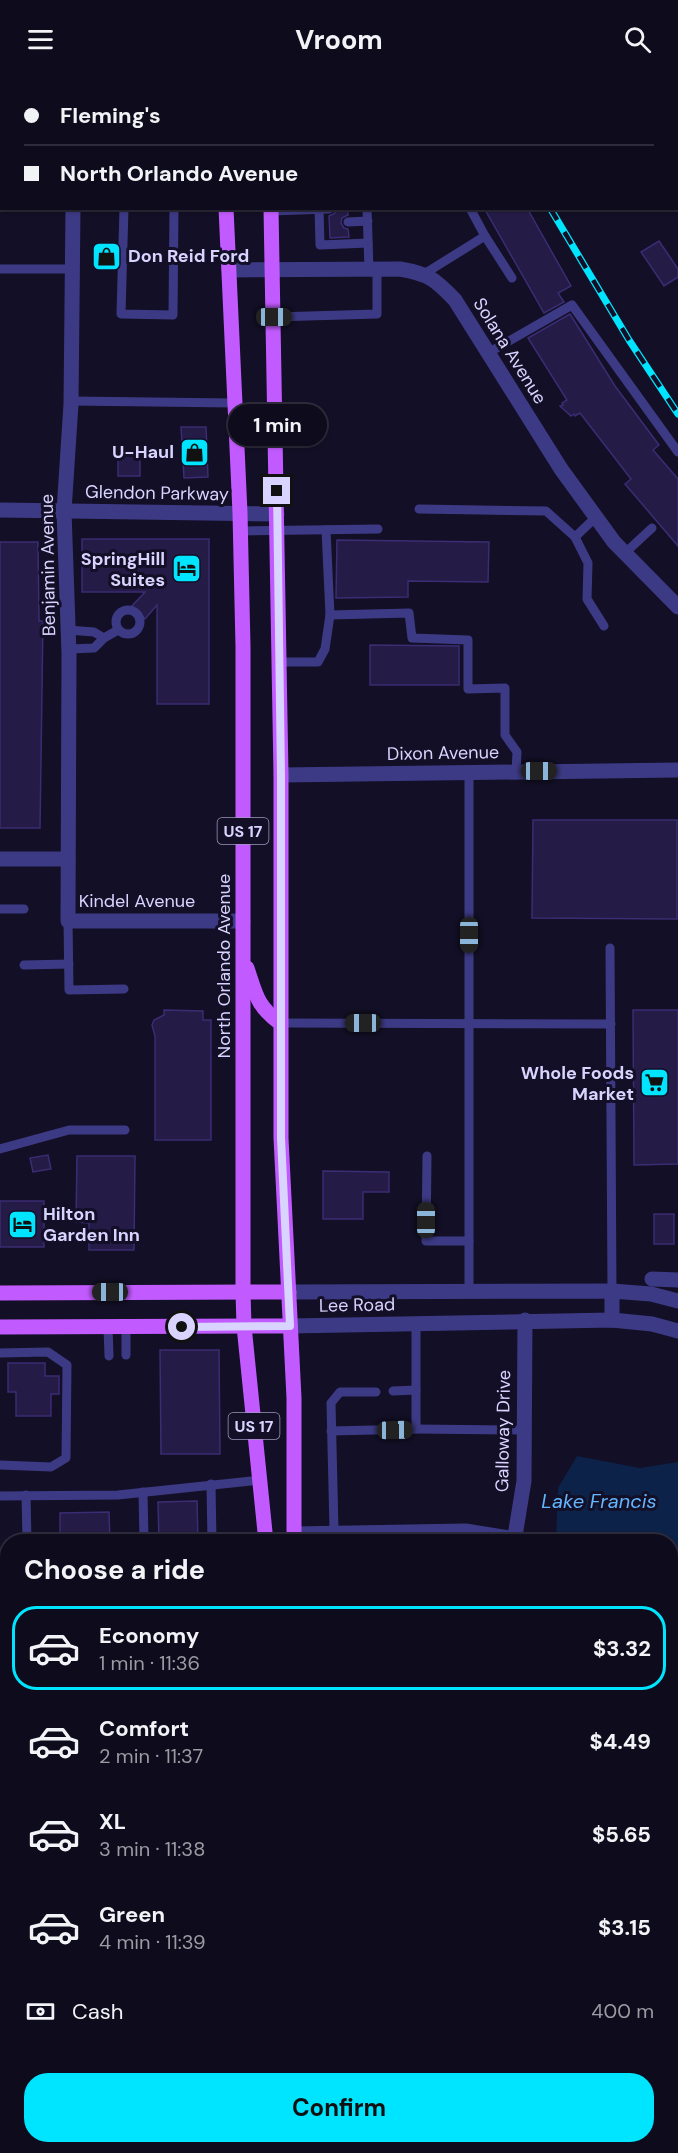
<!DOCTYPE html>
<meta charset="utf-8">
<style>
:root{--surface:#0e0b1c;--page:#171425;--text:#f1f3f6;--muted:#9b9ba3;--line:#2e2b3b;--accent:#00e5ff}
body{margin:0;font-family:"DM Sans",sans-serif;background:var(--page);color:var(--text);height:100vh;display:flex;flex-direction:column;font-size:22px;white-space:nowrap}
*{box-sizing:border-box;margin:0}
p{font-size:20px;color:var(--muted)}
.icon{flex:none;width:33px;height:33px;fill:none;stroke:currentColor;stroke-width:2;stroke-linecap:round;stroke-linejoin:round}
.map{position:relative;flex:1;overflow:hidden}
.sheet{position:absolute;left:0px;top:1456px;width:678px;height:620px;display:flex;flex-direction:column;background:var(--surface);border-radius:24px 24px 0 0;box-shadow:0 2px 4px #0004,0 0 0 2px var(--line)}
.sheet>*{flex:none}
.hud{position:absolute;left:0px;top:0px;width:678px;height:132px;box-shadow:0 2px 4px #0004,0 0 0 2px var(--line);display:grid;align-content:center;height:132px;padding:0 24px;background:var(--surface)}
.end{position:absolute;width:27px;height:27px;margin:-14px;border:8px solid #d9d4ff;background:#111;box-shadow:0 0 0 3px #111}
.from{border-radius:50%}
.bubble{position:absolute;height:42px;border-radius:21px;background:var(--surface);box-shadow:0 2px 4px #0004,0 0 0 2px var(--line);font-size:20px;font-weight:700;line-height:42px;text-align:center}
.car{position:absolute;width:18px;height:36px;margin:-18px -9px;border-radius:8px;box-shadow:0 0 4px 2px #0007;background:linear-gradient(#222 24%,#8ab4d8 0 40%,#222 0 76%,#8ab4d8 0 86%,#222 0)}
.hud b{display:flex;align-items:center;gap:21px;height:57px;font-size:22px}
.hud b+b{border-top:2px solid var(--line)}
.hud i{width:15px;height:15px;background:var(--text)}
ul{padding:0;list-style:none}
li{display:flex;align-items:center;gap:18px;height:84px;margin:0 12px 9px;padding:0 12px;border:3px solid transparent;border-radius:24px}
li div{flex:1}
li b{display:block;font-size:22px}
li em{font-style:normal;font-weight:700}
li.selected{border-color:var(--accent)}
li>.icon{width:54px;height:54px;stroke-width:1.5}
h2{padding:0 24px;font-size:27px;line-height:72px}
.pay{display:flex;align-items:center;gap:15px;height:66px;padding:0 24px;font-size:22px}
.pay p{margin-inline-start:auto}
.primary-button{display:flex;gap:12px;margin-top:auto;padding:12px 24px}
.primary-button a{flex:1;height:69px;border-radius:24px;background:var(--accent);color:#111;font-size:24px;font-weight:700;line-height:69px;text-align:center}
header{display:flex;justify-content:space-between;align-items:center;height:78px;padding:0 24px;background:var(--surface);font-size:27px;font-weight:700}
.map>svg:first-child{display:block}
.water{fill:#0c2248}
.building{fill:#241b47;stroke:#3b2d73;stroke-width:1.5}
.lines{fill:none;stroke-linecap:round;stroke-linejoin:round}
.service{stroke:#3d3a85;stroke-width:9}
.minor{stroke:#3d3a85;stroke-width:15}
.tertiary{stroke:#3d3a85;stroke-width:15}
.primary{stroke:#c25bff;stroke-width:15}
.rail-casing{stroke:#00e5ff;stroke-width:7}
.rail{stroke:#130f26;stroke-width:4.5;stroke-dasharray:14;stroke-linecap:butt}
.route{stroke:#d9d4ff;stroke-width:8}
.labels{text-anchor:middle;stroke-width:6;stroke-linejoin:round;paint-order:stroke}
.shield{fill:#130f26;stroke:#9e99be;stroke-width:1.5}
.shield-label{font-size:16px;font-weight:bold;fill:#d9d4ff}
.poi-label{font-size:18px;font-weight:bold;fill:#d9d4ff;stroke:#130f26;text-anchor:end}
.street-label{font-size:18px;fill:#d9d4ff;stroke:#130f26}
.water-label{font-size:20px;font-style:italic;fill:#62b6ff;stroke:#130f26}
</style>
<header><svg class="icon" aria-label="menu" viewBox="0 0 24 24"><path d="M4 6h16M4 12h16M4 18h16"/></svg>Vroom<svg class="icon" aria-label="search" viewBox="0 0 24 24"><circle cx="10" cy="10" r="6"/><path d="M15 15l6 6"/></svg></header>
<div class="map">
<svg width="678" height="2075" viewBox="0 0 678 2075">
<rect width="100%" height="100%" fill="#130f26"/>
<path class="water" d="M577,1378l63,12 38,-6v120l-7,-1 -1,-39h-114l2,-54z"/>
<g class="building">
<path d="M336,130h11l1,7 -6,3 -1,5 3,5 4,1 1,8 -19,1 -1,-22 6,-3z"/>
<path d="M484,130h43l44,78 -13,7 6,9 -20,11z"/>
<path d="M659,163l19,28v8l-14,9 -23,-34z"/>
<path d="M570,236l45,72 44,59 -6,5 25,29v67l-53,-62 6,-5 -51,-66 -5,3 -1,-2 -3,2 -11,-10 3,-1 -1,-2 5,-3 -39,-62z"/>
<path d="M181,349h25l2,50 -24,1z"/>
<rect x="118" y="375" width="22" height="23"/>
<path d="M82,461h127v165h-52v-99l-12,14 -13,-13 13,-14h-63z"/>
<path d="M337,462l152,2 -1,40 -80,-1v16l-72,1z"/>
<path d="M0,464h38l1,79h4l-3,207h-40z"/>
<path d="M370,567l89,1v39h-89z"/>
<path d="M533,742h144v99l-145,-1z"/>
<path d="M164,932l39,1v9h8v120h-56v-104l-3,-11 2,-5 10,-5z"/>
<path d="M633,932h45v154l-44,1z"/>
<path d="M48,1077l3,14 -18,3 -3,-14z"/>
<path d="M77,1078h58l-1,94h-45v-27l-13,-1z"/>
<path d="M323,1093l66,1v20h-26v27h-40z"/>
<rect x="0" y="1123" width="44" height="46"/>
<rect x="654" y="1136" width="20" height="30"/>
<path d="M160,1272h59l1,104h-59z"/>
<path d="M8,1285h37v13h14v18h-8v22h-35v-24h-8z"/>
<path d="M197,1423l1,41h-39l-1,-40z"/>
<path d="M109,1434l1,30h-50v-29z"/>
</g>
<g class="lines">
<g class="service">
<path d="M162,0v2"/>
<path d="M326,0l2,2"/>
<path d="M359,2v-2"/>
<path d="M372,2l5,-2"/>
<path d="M402,2l3,-2"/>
<path d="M124,130l-3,106 52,1 1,-107"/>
<path d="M319,130l1,37 48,-2"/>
<path d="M367,130l2,62"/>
<path d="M271,133l58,-2"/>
<path d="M348,144l20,-1"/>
<path d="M485,158l27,42"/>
<path d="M0,191h73"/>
<path d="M424,196l61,-38 -15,-28"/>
<path d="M274,239l103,-3v-44"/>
<path d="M488,275l84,-48 106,147"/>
<path d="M71,323l163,2"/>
<path d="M419,431l127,2 29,26 21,-20"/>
<path d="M326,452l4,85 79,-2 3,25 56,2v49l37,-1v47l12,17 -1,20"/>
<path d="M240,453l138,-2"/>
<path d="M575,459l13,26 -1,36 17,27"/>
<path d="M625,475l27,-25"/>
<circle cx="128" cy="544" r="12"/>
<path d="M68,552l26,2 10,6"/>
<path d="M69,571l25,-1 10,-10 14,-8"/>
<path d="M279,584h39l7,-13 5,-34"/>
<path d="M469,694v519"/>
<path d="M0,831h24"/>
<path d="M68,843l1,69 55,-1"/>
<path d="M610,870l2,343"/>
<path d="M24,887l45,-1"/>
<path d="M280,945l331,1"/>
<path d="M0,1071l69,-19h56"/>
<path d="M427,1078l-1,85h43"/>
<path d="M108,1249l1,29"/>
<path d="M0,1275l48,-1 19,13 -1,93 -15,9 -51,-2"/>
<path d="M126,1277v-28"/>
<path d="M393,1313l23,-1"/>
<path d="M416,1351l107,1"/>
<path d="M331,1353l85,-2v-106"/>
<path d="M211,1406l1,58"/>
<path d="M143,1414l1,50"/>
<path d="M26,1417l1,47"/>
<path d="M0,1418l118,-1 143,-15"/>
<path d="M334,1452l-3,-127 9,-11h36"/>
<path d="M294,1453l172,-3 50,8"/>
<path d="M670,1607l8,-1"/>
<path d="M670,1704l8,-1"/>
<path d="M0,1706h8"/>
<path d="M670,1901h8"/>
<path d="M0,2050l8,-3"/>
<path d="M661,2068v7"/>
</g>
<g class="minor">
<path d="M0,21h2"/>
<path d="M73,130l-2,196 -7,107 5,143 -1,267h175"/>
<path d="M229,192l171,-1c29,5 35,10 55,31l106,169 53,73 64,65"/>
<path d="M0,432l277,4"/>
<path d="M281,697l397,-5"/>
<path d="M0,781h68"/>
<path d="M652,1201l26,1"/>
<path d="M612,1213v29"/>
<path d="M514,1464l10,-61 1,-161"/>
<path d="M0,1746l8,1"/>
<path d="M0,1768h8"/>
<path d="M516,2068v7"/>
</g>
<g class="tertiary">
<path d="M527,0l2,2"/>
<path d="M676,108l2,1"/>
<path d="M289,1214l323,-1 39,3 27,7"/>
<path d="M290,1248l322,-6 40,4 26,7"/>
<path d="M670,1754h8"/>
</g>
<g class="primary">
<path d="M220,0v2"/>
<path d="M266,0v2"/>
<path d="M226,130l14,305 3,134v645l1,34 22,216"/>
<path d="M271,130l10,567v363l13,260v144"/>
<path d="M247,890c9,27 10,38 33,55"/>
<path d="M0,1215l289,-1"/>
<path d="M0,1249l290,-1"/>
<path d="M267,2068v7"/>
<path d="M294,2068v7"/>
</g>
<defs>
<g id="rail">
<path d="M475,0l1,2"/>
<path d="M550,130l79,132 49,74"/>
</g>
</defs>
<use href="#rail" class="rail-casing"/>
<use href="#rail" class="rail"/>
</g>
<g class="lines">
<path class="route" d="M182,1249l108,-1 -9,-188v-363l-4,-284"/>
</g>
<defs>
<symbol id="shop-square" viewBox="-11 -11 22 22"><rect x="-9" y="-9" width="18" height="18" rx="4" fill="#00e5ff" stroke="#130f26"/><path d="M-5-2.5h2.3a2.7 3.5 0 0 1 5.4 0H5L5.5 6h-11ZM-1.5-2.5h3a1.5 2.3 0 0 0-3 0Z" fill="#111"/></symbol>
<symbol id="hotel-square" viewBox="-11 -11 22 22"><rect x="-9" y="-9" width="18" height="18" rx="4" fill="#00e5ff" stroke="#130f26"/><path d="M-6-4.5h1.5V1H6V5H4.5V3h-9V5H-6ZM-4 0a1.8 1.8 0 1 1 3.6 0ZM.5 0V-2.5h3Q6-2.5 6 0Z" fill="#111"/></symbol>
<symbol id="supermarket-square" viewBox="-11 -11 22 22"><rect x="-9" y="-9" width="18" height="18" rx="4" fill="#00e5ff" stroke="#130f26"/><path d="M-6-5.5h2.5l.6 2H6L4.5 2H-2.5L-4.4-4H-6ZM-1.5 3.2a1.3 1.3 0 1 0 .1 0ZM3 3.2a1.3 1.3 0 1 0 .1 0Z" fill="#111"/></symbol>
</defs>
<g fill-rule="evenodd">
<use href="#shop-square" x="90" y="162" width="33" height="33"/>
<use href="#shop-square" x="178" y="358" width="33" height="33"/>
<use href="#hotel-square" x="170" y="474" width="33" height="33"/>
<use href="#supermarket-square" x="638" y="988" width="33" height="33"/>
<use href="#hotel-square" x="6" y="1130" width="33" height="33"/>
</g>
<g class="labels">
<g class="shield">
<rect x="217.5" y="740" width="51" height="26" rx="4.5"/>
<rect x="228.5" y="1335" width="51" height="26" rx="4.5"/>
</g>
<g class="shield-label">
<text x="243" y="759">US 17</text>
<text x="254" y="1354">US 17</text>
</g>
<g class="poi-label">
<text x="128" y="184" text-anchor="start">Don Reid Ford</text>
<text x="174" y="380">U-Haul</text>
<text x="165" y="487">SpringHill<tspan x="165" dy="21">Suites</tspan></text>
<text x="634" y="1001">Whole Foods<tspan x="634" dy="21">Market</tspan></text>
<text x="43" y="1142" text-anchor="start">Hilton<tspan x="43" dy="21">Garden Inn</tspan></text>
</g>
<g class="street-label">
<text transform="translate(510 273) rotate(58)" y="6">Solana Avenue</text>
<text transform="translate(157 415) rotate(1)" y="6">Glendon Parkway</text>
<text transform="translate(48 487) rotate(-91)" y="6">Benjamin Avenue</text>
<text transform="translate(443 675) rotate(-1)" y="6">Dixon Avenue</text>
<text x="137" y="829">Kindel Avenue</text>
<text transform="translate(224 888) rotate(-90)" y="6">North Orlando Avenue</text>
<text transform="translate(357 1227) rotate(-1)" y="6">Lee Road</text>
<text transform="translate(503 1353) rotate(-89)" y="6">Galloway Drive</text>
</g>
<g class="water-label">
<text x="599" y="1430">Lake Francis</text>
</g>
</g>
</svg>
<i class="end from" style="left:182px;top:1249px"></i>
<i class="end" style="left:277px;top:413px"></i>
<div class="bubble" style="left:228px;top:326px;width:99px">1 min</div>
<i class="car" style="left:274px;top:239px;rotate:90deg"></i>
<i class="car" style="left:539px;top:693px;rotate:90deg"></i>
<i class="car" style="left:469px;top:857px;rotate:180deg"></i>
<i class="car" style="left:363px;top:945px;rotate:270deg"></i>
<i class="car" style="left:426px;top:1142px;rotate:0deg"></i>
<i class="car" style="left:110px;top:1214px;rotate:270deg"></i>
<i class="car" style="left:395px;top:1352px;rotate:89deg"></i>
<div class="hud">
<b><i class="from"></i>Fleming's</b>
<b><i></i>North Orlando Avenue</b>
</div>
<section class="sheet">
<h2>Choose a ride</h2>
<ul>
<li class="selected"><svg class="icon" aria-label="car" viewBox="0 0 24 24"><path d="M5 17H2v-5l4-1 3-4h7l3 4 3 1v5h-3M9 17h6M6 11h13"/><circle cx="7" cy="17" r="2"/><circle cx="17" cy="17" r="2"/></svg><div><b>Economy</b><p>1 min · 11:36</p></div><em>$3.32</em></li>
<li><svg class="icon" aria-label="car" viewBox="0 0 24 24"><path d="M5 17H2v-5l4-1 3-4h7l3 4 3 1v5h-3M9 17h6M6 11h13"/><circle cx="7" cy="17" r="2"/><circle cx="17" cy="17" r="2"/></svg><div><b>Comfort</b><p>2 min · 11:37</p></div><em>$4.49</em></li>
<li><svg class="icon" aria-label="car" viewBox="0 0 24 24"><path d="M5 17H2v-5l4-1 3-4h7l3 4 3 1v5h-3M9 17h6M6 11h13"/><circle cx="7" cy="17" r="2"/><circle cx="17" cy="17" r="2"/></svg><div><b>XL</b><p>3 min · 11:38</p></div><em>$5.65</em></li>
<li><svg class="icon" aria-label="car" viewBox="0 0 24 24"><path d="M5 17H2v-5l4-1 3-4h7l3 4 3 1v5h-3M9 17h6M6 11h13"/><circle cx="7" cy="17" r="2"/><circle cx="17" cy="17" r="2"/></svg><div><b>Green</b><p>4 min · 11:39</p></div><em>$3.15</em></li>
</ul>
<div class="pay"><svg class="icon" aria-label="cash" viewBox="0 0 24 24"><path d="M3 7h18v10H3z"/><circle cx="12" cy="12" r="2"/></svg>Cash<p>400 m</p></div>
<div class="primary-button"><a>Confirm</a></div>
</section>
</div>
